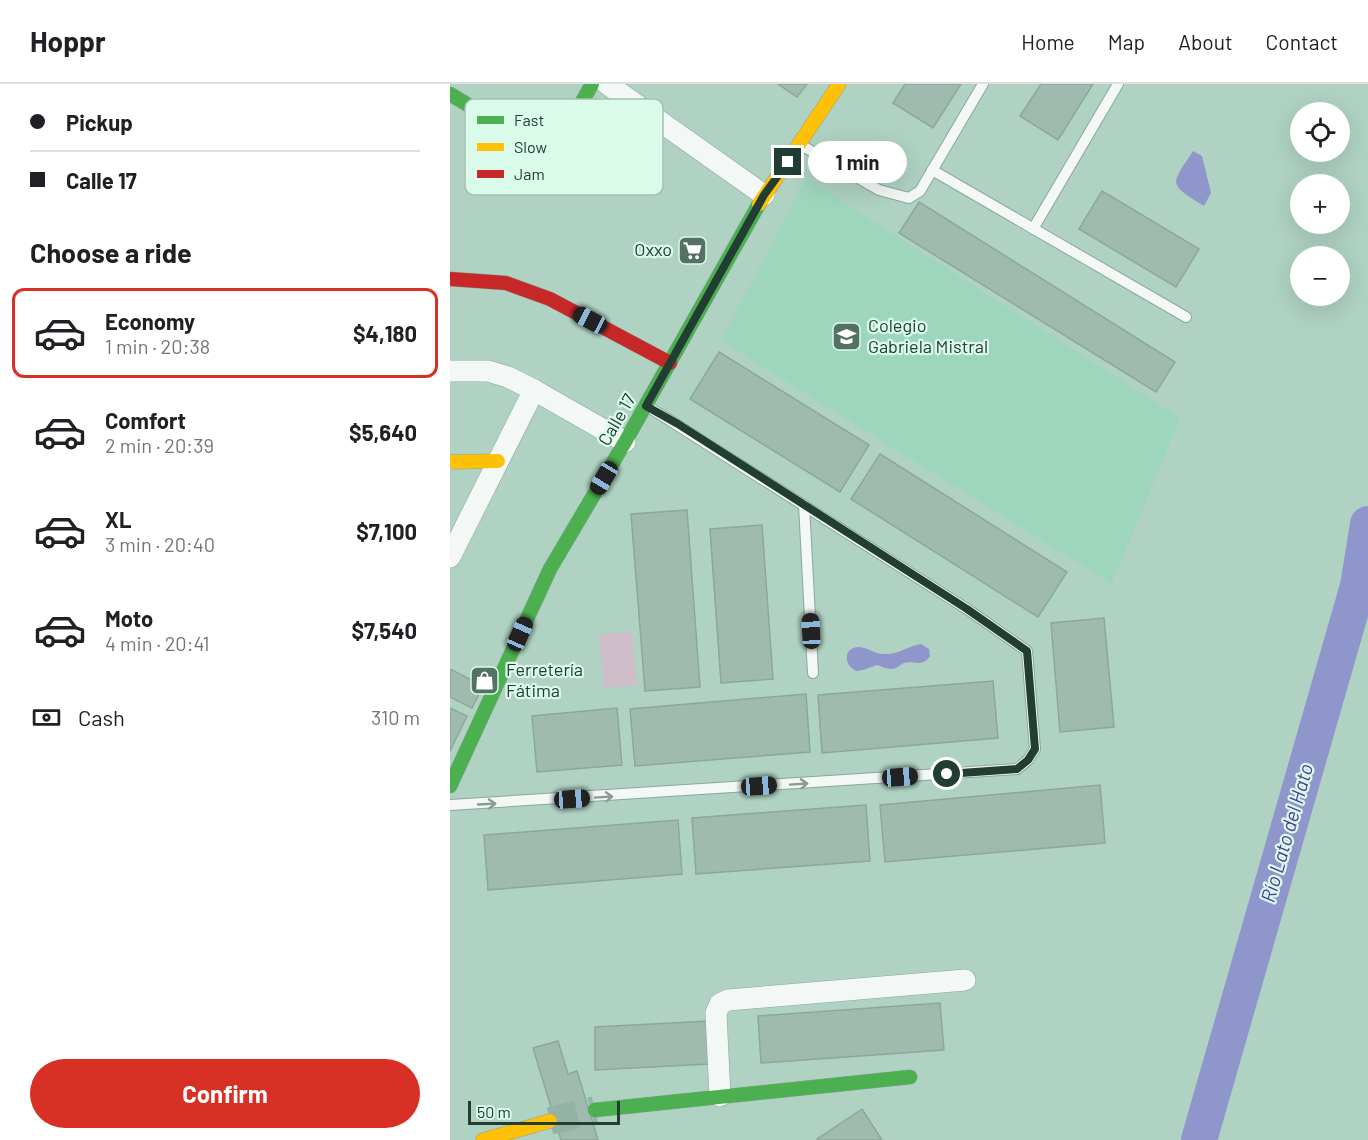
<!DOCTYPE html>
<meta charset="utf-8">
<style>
:root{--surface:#fff;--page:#f6f6f6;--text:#202124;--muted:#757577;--line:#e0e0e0;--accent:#d93025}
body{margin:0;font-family:Barlow,sans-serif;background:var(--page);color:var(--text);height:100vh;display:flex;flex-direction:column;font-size:22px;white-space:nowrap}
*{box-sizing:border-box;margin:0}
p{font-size:20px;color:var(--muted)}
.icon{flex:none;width:33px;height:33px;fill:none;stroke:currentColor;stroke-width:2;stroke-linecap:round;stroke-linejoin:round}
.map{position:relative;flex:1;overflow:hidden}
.panel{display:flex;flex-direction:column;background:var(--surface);width:450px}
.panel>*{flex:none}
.top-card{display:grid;align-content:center;height:132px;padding:0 30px;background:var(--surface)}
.buttons{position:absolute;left:840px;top:18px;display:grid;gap:12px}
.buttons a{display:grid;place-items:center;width:60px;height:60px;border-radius:50%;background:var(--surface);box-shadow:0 6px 24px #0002;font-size:30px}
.scale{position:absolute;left:18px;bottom:15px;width:152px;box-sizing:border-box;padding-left:6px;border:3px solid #223d31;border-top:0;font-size:16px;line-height:21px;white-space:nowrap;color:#223d31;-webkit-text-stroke:4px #dafaea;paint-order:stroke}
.end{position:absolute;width:27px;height:27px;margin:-14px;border:8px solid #223d31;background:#fff;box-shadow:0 0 0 3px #fff}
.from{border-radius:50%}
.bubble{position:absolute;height:42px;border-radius:21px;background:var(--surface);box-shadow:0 6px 24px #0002;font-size:20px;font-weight:700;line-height:42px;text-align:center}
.car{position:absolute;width:18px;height:36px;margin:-18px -9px;border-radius:8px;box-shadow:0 0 4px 2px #0007;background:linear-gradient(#222 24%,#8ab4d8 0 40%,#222 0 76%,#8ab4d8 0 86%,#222 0)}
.top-card b{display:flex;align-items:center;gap:21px;height:57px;font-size:22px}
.top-card b+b{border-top:2px solid var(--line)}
.top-card i{width:15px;height:15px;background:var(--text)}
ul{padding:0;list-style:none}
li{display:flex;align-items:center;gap:18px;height:90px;margin:0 12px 9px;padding:0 18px;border:3px solid transparent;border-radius:12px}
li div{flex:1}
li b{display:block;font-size:22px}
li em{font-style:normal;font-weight:700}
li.current{border-color:var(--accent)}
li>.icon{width:54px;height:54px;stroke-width:1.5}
h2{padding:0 30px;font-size:27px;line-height:72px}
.pay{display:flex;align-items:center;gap:15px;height:66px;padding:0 30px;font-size:22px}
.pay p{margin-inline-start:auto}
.button{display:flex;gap:12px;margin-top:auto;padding:12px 30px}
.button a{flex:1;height:69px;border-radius:36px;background:var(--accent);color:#fff;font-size:24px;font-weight:700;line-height:69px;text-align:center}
header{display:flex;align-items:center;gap:36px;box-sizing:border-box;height:84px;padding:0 30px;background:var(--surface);border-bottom:2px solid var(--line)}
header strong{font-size:28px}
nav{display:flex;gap:33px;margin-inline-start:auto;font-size:21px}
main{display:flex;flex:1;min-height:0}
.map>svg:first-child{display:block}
.built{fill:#9ed6bd}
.green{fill:#cfbeca}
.water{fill:#8f96cc}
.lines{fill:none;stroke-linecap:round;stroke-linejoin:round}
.river{stroke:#8f96cc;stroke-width:36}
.building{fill:#9fbbaf;stroke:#8ba89b;stroke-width:1.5}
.secondary-tunnel{stroke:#93b4a5;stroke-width:28;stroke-dasharray:28 14;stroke-linecap:butt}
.lane-casing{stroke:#8ba79a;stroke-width:12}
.street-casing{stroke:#8ba79a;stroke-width:22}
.fast-casing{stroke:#8ba79a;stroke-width:15}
.slow-casing{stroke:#8ba79a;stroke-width:15}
.jam-casing{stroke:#8ba79a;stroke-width:15}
.lane{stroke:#f3f8f6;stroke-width:10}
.street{stroke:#f3f8f6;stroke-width:21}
.fast{stroke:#4caf50;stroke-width:14}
.slow{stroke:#ffc107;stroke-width:14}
.jam{stroke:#c62828;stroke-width:14}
.oneway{stroke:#8a9a94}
.route{stroke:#223d31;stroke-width:8}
.labels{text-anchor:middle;stroke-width:4.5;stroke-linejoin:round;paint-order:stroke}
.poi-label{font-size:18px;fill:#223d31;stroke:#dafaea;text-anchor:start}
.street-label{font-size:18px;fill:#223d31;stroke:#dafaea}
.water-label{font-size:20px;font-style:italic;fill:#4b3c9f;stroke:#dafaea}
.key{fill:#dafaea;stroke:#a3c1b2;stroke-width:1.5}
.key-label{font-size:16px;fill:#223d31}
</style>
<header>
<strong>Hoppr</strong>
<nav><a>Home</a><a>Map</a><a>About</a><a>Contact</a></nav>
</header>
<main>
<section class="panel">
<div class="top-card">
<b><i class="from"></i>Pickup</b>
<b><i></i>Calle 17</b>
</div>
<h2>Choose a ride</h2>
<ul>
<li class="current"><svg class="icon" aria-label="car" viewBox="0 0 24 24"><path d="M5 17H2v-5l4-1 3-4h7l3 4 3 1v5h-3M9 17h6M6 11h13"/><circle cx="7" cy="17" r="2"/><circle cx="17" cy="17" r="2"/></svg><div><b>Economy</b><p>1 min · 20:38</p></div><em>$4,180</em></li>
<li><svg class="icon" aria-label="car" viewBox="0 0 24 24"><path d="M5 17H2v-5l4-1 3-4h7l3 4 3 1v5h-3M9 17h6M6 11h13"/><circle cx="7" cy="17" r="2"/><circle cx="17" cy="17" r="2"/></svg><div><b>Comfort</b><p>2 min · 20:39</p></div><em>$5,640</em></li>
<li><svg class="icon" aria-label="car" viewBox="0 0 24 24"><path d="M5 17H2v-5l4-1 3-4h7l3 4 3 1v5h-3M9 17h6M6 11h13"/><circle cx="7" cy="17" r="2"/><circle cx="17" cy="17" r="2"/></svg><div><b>XL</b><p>3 min · 20:40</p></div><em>$7,100</em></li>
<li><svg class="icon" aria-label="car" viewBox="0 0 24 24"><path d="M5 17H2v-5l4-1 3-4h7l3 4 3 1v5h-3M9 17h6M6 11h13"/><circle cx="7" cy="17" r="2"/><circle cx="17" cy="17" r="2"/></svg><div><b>Moto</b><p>4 min · 20:41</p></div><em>$7,540</em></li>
</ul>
<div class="pay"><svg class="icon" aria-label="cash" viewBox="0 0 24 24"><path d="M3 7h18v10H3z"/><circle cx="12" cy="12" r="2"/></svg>Cash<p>310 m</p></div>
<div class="button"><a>Confirm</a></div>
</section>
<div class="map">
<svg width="918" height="1056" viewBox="0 0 918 1056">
<rect width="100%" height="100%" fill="#afd2c2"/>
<path class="built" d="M356,94l374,240 -68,166 -391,-243z"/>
<path class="green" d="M182,547l5,54 -33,3 -5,-53z"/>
<g class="water">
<path d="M743,67l9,5 9,37 -7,13c-36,-23 -34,-20 -11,-55z"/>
<path d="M471,560l8,5 1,7c-8,12 -15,4 -26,7 -5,2 -7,6 -13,6 -5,0 -10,-3 -14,-4l-14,5 -7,1c-8,-5 -11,-10 -8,-19 11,-12 22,1 35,2 15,1 25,-8 38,-10z"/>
</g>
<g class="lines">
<path class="river" d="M749,1056l159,-554 10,-62"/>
</g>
<g class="building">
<path d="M328,0h29l-10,13z"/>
<path d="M455,0h56l-28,44 -40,-25z"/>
<path d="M591,0h52l-35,56 -38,-24z"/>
<path d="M652,107l97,58 -23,38 -97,-58z"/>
<path d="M469,118l256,160 -19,30 -257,-159z"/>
<path d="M269,268l150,93 -29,47 -150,-93z"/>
<path d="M430,370l187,118 -29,45 -187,-118z"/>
<path d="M237,426l13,177 -55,4 -14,-177z"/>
<path d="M312,441l11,154 -52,4 -11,-154z"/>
<path d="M654,534l10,109 -54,5 -9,-109z"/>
<path d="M0,585l33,17 -11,22 -22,-11z"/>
<path d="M543,597l5,57 -176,15 -4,-58z"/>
<path d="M356,610l4,58 -175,14 -5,-57z"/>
<path d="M0,624l17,8 -17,35z"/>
<path d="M167,624l5,57 -85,7 -5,-56z"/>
<path d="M650,701l5,58 -220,19 -5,-57z"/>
<path d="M416,721l4,56 -174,13 -4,-56z"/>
<path d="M228,736l4,54 -194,16 -4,-55z"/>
<path d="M490,919l4,47 -183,13 -3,-47z"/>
<path d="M259,937v43l-114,6v-43z"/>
<path d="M108,957l10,33 9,-3 21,69h-37l-28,-92z"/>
<path d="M412,1025l20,31h-64l-1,-1z"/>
</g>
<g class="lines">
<path class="secondary-tunnel" d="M100,1037l45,-11"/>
<defs>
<g id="lane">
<path d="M351,61l78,45 30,8 11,-7 63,-107"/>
<path d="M482,86l254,147"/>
<path d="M583,145l85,-145"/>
<path d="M354,421l9,168"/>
<path d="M0,721l567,-36 11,-9 7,-11 -8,-98 -60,-42 -320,-203"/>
</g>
<g id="street">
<path d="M157,0l157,111"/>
<path d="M0,287h38l20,6 26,13 91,52"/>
<path d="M0,473l84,-167"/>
<path d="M270,1012l-4,-83 4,-9 8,-4 237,-20"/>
</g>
<g id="fast">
<path d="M0,10l89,54h13l7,-5 33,-59"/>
<path d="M0,702l100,-217 75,-127 134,-238"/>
<path d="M145,1026l315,-33"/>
</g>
<g id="slow">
<path d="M309,120l80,-120"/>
<path d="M0,378l48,-1"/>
<path d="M33,1056l67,-19"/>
</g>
<path id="jam" d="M0,195l56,4 44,16 120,64"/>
</defs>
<use href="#lane" class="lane-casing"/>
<use href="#street" class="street-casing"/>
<use href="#fast" class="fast-casing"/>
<use href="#slow" class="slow-casing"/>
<use href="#jam" class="jam-casing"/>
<use href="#lane" class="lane"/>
<use href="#street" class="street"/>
<use href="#fast" class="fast"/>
<use href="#slow" class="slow"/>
<use href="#jam" class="jam"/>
</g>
<defs><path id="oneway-shaft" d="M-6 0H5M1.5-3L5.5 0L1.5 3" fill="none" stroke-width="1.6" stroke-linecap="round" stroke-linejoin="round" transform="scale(1.5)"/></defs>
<g class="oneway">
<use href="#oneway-shaft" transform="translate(349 700) rotate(-4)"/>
<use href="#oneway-shaft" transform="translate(154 713) rotate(-4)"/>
<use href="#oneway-shaft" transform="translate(37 720) rotate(-3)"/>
</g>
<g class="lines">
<path class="route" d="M338,78l-24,33 -118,211 32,18 289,185 60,42 8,98 -7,11 -11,9 -70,5"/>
</g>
<defs>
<symbol id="supermarket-square" viewBox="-11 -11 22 22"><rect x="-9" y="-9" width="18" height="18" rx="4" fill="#537164" stroke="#dafaea"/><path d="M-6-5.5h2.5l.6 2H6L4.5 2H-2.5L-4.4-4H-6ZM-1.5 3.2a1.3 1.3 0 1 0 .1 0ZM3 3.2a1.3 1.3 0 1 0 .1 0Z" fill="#fff"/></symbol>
<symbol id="school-square" viewBox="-11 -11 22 22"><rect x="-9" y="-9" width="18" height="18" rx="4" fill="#537164" stroke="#dafaea"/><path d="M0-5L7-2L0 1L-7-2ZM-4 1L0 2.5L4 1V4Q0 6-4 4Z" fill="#fff"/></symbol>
<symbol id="shop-square" viewBox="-11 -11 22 22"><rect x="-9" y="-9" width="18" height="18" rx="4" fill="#537164" stroke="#dafaea"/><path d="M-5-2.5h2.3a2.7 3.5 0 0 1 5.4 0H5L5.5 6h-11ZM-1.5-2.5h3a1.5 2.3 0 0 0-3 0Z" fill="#fff"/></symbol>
</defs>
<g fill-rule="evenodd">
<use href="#supermarket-square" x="226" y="150" width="33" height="33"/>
<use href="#school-square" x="380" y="236" width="33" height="33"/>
<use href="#shop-square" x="18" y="580" width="33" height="33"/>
</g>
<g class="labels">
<g class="poi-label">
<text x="222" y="172" text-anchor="end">Oxxo</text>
<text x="418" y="248">Colegio<tspan x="418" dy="21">Gabriela Mistral</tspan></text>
<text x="56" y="592">Ferretería<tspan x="56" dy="21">Fátima</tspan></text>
</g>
<g class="street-label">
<text transform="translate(167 336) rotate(-60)" y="6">Calle 17</text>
</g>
<g class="water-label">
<text transform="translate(837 749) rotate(-74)" y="7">Río Lato del Hato</text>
</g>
</g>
<rect x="15" y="15" width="198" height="96" rx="9" class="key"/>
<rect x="27" y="32" width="27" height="8" fill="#4caf50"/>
<rect x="27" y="59" width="27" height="8" fill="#ffc107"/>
<rect x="27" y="86" width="27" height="8" fill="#c62828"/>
<g class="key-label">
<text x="64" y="42">Fast</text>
<text x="64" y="69">Slow</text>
<text x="64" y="96">Jam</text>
</g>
</svg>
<div class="buttons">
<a><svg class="icon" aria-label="locate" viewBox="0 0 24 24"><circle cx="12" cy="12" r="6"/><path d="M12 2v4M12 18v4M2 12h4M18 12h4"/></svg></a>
<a>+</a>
<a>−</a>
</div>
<div class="scale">50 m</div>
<i class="end from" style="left:497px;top:690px"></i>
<i class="end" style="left:338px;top:78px"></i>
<div class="bubble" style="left:358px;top:57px;width:99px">1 min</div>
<i class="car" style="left:140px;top:236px;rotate:298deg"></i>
<i class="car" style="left:154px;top:394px;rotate:211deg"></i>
<i class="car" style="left:361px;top:547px;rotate:357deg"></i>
<i class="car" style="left:70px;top:550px;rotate:24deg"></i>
<i class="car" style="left:450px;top:693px;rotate:86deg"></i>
<i class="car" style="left:309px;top:702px;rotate:86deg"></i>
<i class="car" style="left:122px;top:715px;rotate:86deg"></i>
</div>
</main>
